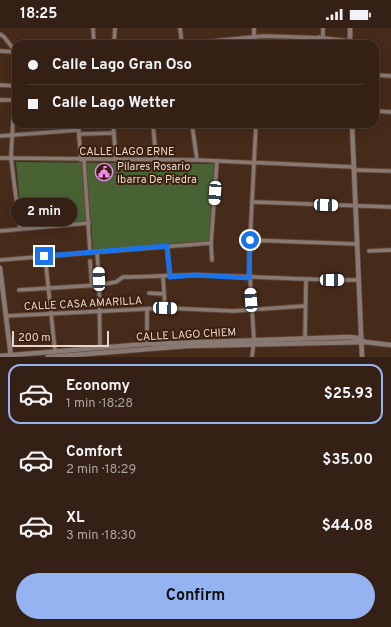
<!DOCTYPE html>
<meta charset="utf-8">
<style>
:root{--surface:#342014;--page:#3f2d22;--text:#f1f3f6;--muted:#a9a3a0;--line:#4e3e34;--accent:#95b2f1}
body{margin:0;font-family:Overpass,sans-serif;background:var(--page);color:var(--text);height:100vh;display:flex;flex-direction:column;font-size:15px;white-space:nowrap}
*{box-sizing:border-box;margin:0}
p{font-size:13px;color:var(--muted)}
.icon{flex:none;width:22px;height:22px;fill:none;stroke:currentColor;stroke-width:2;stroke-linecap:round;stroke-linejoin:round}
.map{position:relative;height:329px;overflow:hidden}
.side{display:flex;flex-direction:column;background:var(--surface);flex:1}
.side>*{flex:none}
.hud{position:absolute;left:12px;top:12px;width:367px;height:88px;border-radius:12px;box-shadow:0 2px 10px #0003,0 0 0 1px var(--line);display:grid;align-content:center;height:88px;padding:0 16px;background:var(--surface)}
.scale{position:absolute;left:12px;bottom:10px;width:97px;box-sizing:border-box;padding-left:4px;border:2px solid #e8d6cc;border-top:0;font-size:11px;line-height:14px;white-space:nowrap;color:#e8d6cc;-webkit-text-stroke:3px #3b2010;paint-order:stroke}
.end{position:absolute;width:18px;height:18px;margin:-9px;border:5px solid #1a73e8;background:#fff;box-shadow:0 0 0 2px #fff}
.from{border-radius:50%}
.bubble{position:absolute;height:28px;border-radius:14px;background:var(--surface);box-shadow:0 2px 10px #0003,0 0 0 1px var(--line);font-size:13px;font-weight:700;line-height:28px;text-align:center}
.car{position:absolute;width:12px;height:24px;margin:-12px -6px;border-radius:5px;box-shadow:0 0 3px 1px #0007;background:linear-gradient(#fff 24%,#345 0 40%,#fff 0 76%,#345 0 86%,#fff 0)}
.hud b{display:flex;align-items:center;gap:14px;height:38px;font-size:15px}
.hud b+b{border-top:1px solid var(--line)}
.hud i{width:10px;height:10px;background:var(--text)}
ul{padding:7px 0 0;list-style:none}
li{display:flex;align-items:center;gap:12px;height:60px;margin:0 8px 6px;padding:0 8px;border:2px solid transparent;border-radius:12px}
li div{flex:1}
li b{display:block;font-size:15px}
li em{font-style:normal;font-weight:700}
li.active{border-color:var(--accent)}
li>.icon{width:36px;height:36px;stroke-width:1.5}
.cta{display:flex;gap:8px;margin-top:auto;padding:8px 16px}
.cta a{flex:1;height:46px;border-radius:24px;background:var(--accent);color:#111;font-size:16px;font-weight:700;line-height:46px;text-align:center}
.status{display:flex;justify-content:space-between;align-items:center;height:28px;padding:0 20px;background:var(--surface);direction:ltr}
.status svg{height:11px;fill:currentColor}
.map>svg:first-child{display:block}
.garden{fill:#486233}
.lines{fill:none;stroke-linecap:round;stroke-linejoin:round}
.minor-casing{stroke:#604636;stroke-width:5.5}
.tertiary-casing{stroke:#604636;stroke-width:6}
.minor{stroke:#897973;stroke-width:3.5}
.tertiary{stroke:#897973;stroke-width:4.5}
.route{stroke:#1a73e8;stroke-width:5}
.labels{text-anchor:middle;stroke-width:4;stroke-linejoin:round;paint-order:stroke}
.street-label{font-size:11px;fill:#e8d6cc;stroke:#3b2010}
.poi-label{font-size:11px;fill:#e8d6cc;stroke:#3b2010;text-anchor:start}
</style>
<div class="status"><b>18:25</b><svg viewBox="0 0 49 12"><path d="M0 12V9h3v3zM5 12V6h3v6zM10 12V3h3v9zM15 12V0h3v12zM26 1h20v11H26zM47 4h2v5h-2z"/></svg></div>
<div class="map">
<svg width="391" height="329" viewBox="0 0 391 329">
<rect width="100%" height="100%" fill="#462a1a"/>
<path class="garden" d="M16,134l200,2 -5,78 -118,9 -2,-30 -69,7z"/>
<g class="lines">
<defs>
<g id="minor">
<path d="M93,0l1,16"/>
<path d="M180,0l2,16"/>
<path d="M323,0v10"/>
<path d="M0,6l4,3 12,15"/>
<path d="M319,9v7"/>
<path d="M114,16l1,-16"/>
<path d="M182,16l82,-8 59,2 27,3"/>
<path d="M254,16v-16"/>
<path d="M0,23l16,1"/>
<path d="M375,47l16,1"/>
<path d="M0,57l16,1"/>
<path d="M0,72h16"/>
<path d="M375,83l16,1"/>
<path d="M16,87l-3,5 -2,38 9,71"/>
<path d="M78,96l3,36"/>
<path d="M113,96l3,36"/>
<path d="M153,96l3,36"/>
<path d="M192,96l5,36"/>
<path d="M79,106l35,-1"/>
<path d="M0,108l79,-6"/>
<path d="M0,130l197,2 157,7"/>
<path d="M84,132l6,92"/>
<path d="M354,142l37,1"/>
<path d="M252,174l139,5"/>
<path d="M0,203l89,-8"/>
<path d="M250,212l107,4"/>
<path d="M167,218l3,31"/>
<path d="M369,223l22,-1"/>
<path d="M97,224l2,27 1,68"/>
<path d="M45,228l10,95"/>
<path d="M0,232l211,-17"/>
<path d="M212,232l-1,-17 6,-82"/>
<path d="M90,233l2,25"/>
<path d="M163,249l2,31"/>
<path d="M19,262l80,-5 17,-3 7,-5c24,0 49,-2 73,-2 54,1 108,5 162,5"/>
<path d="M149,265l15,1"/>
<path d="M147,281v35"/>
<path d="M6,288l159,-8 68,3 72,-5"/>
<path d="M305,310l1,-58"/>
<path d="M252,329l2,-17 -5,-79 7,-137"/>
</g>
<g id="tertiary">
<path d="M350,0v16"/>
<path d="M352,96l10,233"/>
<path d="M0,240l11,89"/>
<path d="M0,328l147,-12 202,-7 9,1 7,4"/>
<path d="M48,329l139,-11 178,-4 26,3"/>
</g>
</defs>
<use href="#minor" class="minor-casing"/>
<use href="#tertiary" class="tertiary-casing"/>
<use href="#minor" class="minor"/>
<use href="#tertiary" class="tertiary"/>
</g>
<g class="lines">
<path class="route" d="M44,228l123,-10 3,31 25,-2 54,3 1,-38"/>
</g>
<defs>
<symbol id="civic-ring" viewBox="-11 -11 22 22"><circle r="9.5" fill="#3b2010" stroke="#f28af3" stroke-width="1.5"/><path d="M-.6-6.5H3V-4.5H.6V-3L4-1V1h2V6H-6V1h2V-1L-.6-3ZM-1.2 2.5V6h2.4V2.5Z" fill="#f28af3"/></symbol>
</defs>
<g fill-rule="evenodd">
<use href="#civic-ring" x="94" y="134" width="20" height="20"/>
</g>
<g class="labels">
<g class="street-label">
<text x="127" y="127">CALLE LAGO ERNE</text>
<text transform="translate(83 275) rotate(-3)" y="4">CALLE CASA AMARILLA</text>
<text transform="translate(186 306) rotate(-3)" y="4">CALLE LAGO CHIEM</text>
</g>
<g class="poi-label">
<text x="117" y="142">Pilares Rosario<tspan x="117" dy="13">Ibarra De Piedra</tspan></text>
</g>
</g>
</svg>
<div class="scale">200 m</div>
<i class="end from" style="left:250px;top:212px"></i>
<i class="end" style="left:44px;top:228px"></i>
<div class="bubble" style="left:11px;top:170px;width:66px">2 min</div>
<i class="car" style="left:215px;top:165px;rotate:184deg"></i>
<i class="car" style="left:326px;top:177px;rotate:92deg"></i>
<i class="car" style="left:99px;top:251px;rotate:358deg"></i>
<i class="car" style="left:332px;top:252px;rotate:90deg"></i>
<i class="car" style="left:251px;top:272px;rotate:356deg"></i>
<i class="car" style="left:165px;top:280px;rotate:92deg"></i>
<div class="hud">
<b><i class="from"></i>Calle Lago Gran Oso</b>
<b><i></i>Calle Lago Wetter</b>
</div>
</div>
<section class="side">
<ul>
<li class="active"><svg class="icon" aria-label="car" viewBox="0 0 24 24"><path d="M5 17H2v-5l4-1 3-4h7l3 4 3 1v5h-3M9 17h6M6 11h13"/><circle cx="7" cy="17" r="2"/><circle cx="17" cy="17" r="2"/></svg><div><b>Economy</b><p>1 min · 18:28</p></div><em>$25.93</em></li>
<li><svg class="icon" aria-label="car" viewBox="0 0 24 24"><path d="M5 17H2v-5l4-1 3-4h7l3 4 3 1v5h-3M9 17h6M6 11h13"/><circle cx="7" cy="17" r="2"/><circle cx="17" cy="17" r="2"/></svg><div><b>Comfort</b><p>2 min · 18:29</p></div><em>$35.00</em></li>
<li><svg class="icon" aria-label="car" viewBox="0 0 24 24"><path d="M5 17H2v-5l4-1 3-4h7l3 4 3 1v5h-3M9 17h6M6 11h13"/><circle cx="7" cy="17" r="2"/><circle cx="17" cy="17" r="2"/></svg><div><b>XL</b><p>3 min · 18:30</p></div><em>$44.08</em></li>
</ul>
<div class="cta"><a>Confirm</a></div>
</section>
